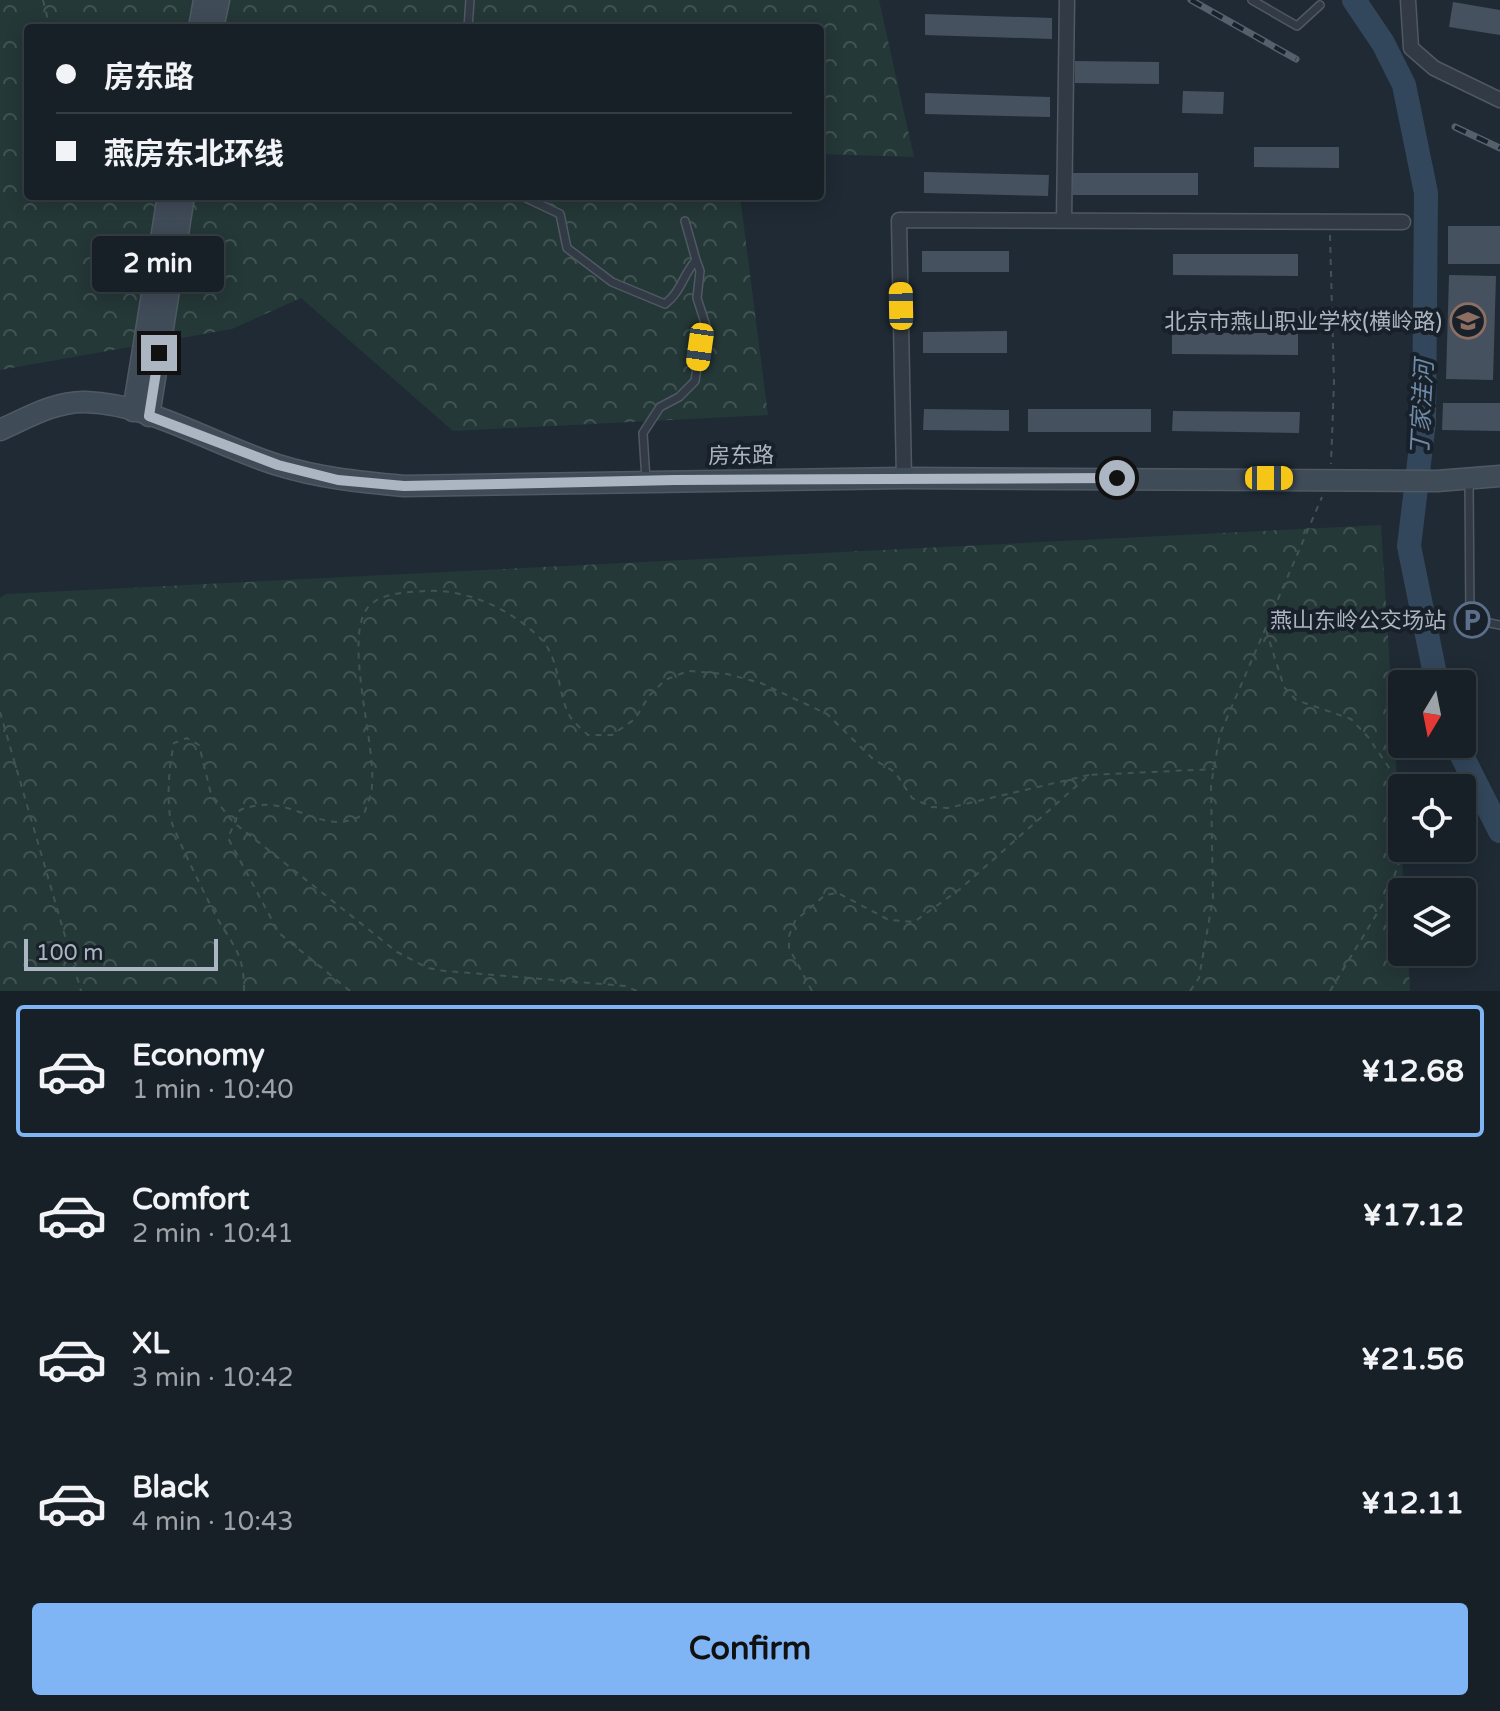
<!DOCTYPE html>
<meta charset="utf-8">
<style>
:root{--surface:#172027;--page:#20282f;--text:#f1f3f6;--muted:#9ea3a7;--line:#363e44;--accent:#7fb4f5}
body{margin:0;font-family:"Varela Round","Noto Sans SC",sans-serif;background:var(--page);color:var(--text);height:100vh;display:flex;flex-direction:column;font-size:30px;white-space:nowrap}
*{box-sizing:border-box;margin:0}
p{font-size:26px;color:var(--muted)}
.icon{flex:none;width:44px;height:44px;fill:none;stroke:currentColor;stroke-width:2;stroke-linecap:round;stroke-linejoin:round}
.map{position:relative;height:991px;overflow:hidden}
.panel{display:flex;flex-direction:column;background:var(--surface);flex:1}
.panel>*{flex:none}
.top-card{position:absolute;left:24px;top:24px;width:800px;height:176px;border-radius:8px;box-shadow:0 4px 20px #0003,0 0 0 2px var(--line);display:grid;align-content:center;height:176px;padding:0 32px;background:var(--surface)}
.needle{width:52px;rotate:190deg}
.tools{position:absolute;left:1388px;top:670px;display:grid;gap:16px}
.tools a{display:grid;place-items:center;width:88px;height:88px;border-radius:8px;background:var(--surface);box-shadow:0 4px 20px #0003,0 0 0 2px var(--line);font-size:40px}
.scale{position:absolute;left:24px;bottom:20px;width:194px;box-sizing:border-box;padding-left:8px;border:4px solid #acb6c2;border-top:0;font-size:22px;line-height:28px;white-space:nowrap;color:#acb6c2;-webkit-text-stroke:6px #182029;paint-order:stroke}
.end{position:absolute;width:36px;height:36px;margin:-18px;border:10px solid #acb6c2;background:#111;box-shadow:0 0 0 4px #111}
.from{border-radius:50%}
.bubble{position:absolute;height:56px;border-radius:8px;background:var(--surface);box-shadow:0 4px 20px #0003,0 0 0 2px var(--line);font-size:26px;font-weight:800;line-height:56px;text-align:center}
.car{position:absolute;width:24px;height:48px;margin:-24px -12px;border-radius:10px;box-shadow:0 0 6px 2px #0007;background:linear-gradient(#f5c518 24%,#345 0 40%,#f5c518 0 76%,#345 0 86%,#f5c518 0)}
.top-card b{display:flex;align-items:center;gap:28px;height:76px;font-size:30px}
.top-card b+b{border-top:2px solid var(--line)}
.top-card i{width:20px;height:20px;background:var(--text)}
ul{padding:14px 0 0;list-style:none}
li{display:flex;align-items:center;gap:24px;height:132px;margin:0 16px 12px;padding:0 16px;border:4px solid transparent;border-radius:8px}
li div{flex:1}
li b{display:block;font-size:30px}
li em{font-style:normal;font-weight:800}
li.current{border-color:var(--accent)}
li>.icon{width:72px;height:72px;stroke-width:1.5}
.cta{display:flex;gap:16px;margin-top:auto;padding:16px 32px}
.cta a{flex:1;height:92px;border-radius:8px;background:var(--accent);color:#111;font-size:32px;font-weight:800;line-height:92px;text-align:center}
.map>svg:first-child{display:block}
.forest{fill:url(#forest-crowns)}
.lines{fill:none;stroke-linecap:round;stroke-linejoin:round}
.river{stroke:#33475c;stroke-width:24}
.building{fill:#45515e}
.lane-casing{stroke:#505963;stroke-width:10}
.street-casing{stroke:#505963;stroke-width:17}
.secondary-casing{stroke:#505963;stroke-width:23}
.path{stroke:#405455;stroke-width:2;stroke-dasharray:6 6;stroke-linecap:butt}
.lane{stroke:#323b45;stroke-width:7}
.street{stroke:#323b45;stroke-width:14}
.secondary{stroke:#404b58;stroke-width:20}
.rail-casing{stroke:#54606c;stroke-width:7}
.rail{stroke:#182029;stroke-width:4;stroke-dasharray:12;stroke-linecap:butt}
.route{stroke:#acb6c2;stroke-width:10}
.labels{text-anchor:middle;stroke-width:8;stroke-linejoin:round;paint-order:stroke}
.poi-label{font-size:22px;fill:#acb6c2;stroke:#182029;text-anchor:end}
.street-label{font-size:22px;fill:#acb6c2;stroke:#182029}
.water-label{font-size:24px;font-style:italic;fill:#6d89a6;stroke:#182029}
</style>
<div class="map">
<svg width="1500" height="991" viewBox="0 0 1500 991">
<defs>
<pattern id="forest-crowns" width="20" height="18" patternUnits="userSpaceOnUse" patternTransform="scale(2)"><rect width="20" height="18" fill="#243837"/><path d="M2 6a3 3 0 1 1 6 0M12 15a3 3 0 1 1 6 0" fill="none" stroke="#415352"/></pattern>
</defs>
<rect width="100%" height="100%" fill="#1f2a34"/>
<g class="forest">
<path d="M0,0h879l35,157 -94,-3v-126h-792v168h712l28,219 -315,16 -152,-133 -69,31 -232,41z"/>
<path d="M1381,525l23,367 -2,60h6l2,39h-1410v-393l6,-4z"/>
</g>
<g class="lines">
<g class="river">
<path d="M1354,0l29,43 21,42 22,108 -2,229 -15,124 28,138"/>
<path d="M1456,744l44,87"/>
</g>
</g>
<g class="building">
<path d="M1453,2l47,8v25l-51,-8z"/>
<path d="M925,14l127,4v21l-127,-4z"/>
<path d="M1075,61l84,1v22l-84,-1z"/>
<path d="M1183,91l41,1 -1,22 -41,-1z"/>
<path d="M925,93l125,4v20l-125,-3z"/>
<path d="M1254,147h85v21l-85,-1z"/>
<path d="M924,172l125,3 -1,21 -124,-3z"/>
<rect x="1073" y="173" width="125" height="22"/>
<rect x="1448" y="226" width="52" height="38"/>
<rect x="922" y="251" width="87" height="21"/>
<path d="M1173,254h125v22l-125,-1z"/>
<path d="M1449,275l47,1 -3,104 -47,-1z"/>
<path d="M1007,331v22h-84v-21z"/>
<path d="M1172,333h126v22l-126,-1z"/>
<path d="M1443,403h57v28l-58,-1z"/>
<path d="M924,409l85,1v21l-86,-1z"/>
<rect x="1028" y="409" width="123" height="23"/>
<path d="M1173,411l127,1 -1,21 -127,-2z"/>
</g>
<g class="lines">
<defs>
<g id="lane">
<path d="M1252,0l45,26 23,-21"/>
<path d="M468,28l2,-28"/>
<path d="M522,196l38,18 7,34 45,34 53,22c16,-12 18,-29 31,-44l-11,-39"/>
<path d="M646,480l-3,-47 17,-26 19,-10 16,-16 5,-34 7,-18 -10,-31 3,-27 -4,-11"/>
<path d="M1469,481l1,138 30,6"/>
</g>
<g id="street">
<path d="M1408,0l3,48 23,20 66,32"/>
<path d="M1064,220l3,-220"/>
<path d="M904,478l-5,-258 504,2"/>
</g>
<g id="secondary">
<path d="M199,28l5,-28"/>
<path d="M213,28l6,-28"/>
<path d="M133,411l35,-215"/>
<path d="M149,416l35,-220"/>
<path d="M0,430c27,-12 55,-29 86,-28 66,2 129,44 192,63 41,13 83,17 126,21l500,-8 533,3 63,-5"/>
</g>
</defs>
<use href="#lane" class="lane-casing"/>
<use href="#street" class="street-casing"/>
<use href="#secondary" class="secondary-casing"/>
<g class="path">
<path d="M43,0l7,28"/>
<path d="M1330,235l4,147 -3,82"/>
<path d="M1266,630l18,57 12,13 55,19 17,18 35,51"/>
<path d="M0,712l81,279"/>
<path d="M244,991c0,-33 -7,-41 -24,-68 -7,-11 -49,-97 -50,-106 -3,-24 -1,-50 4,-74l13,-5 12,7 12,49 22,28 164,130 31,16 17,3 180,15 12,5"/>
<path d="M350,991l-71,-58 -51,-95 12,-28c53,-21 81,31 124,4 3,-9 8,-19 8,-29 4,-42 -30,-150 -3,-179 14,-14 40,-14 58,-15 41,-2 85,19 114,48 20,21 16,57 30,79 4,6 12,12 17,17h24l23,-16 14,-23 16,-16 23,-9 39,3 34,9 66,31 46,45 22,13 17,26 19,9 17,1 141,-33"/>
<path d="M812,991l-23,-43v-12l6,-15 30,-26 13,-2 51,27 25,2 46,-33 129,-114 125,-6"/>
<path d="M1190,991l9,-13 14,-80 -2,-113 9,-51 102,-237"/>
<path d="M1330,991l57,-94 17,-49"/>
</g>
<use href="#lane" class="lane"/>
<use href="#street" class="street"/>
<use href="#secondary" class="secondary"/>
<defs>
<g id="rail">
<path d="M1191,0l105,59"/>
<path d="M1455,127l45,21"/>
</g>
</defs>
<use href="#rail" class="rail-casing"/>
<use href="#rail" class="rail"/>
</g>
<g class="lines">
<path class="route" d="M159,353l-10,63 129,49 60,15 66,6 271,-6 442,-2"/>
</g>
<defs>
<symbol id="school-ring" viewBox="-11 -11 22 22"><circle r="9.5" fill="#182029" stroke="#8d6e63" stroke-width="1.5"/><path d="M0-5L7-2L0 1L-7-2ZM-4 1L0 2.5L4 1V4Q0 6-4 4Z" fill="#8d6e63"/></symbol>
<symbol id="parking-ring" viewBox="-11 -11 22 22"><circle r="9.5" fill="#182029" stroke="#5c6f8a" stroke-width="1.5"/><path d="M-3.5-5.5H1a3.5 3.5 0 0 1 0 7H-1V5.5H-3.5ZM-1-3.4V-.6H.8a1.4 1.4 0 0 0 0-2.8Z" fill="#5c6f8a"/></symbol>
</defs>
<g fill-rule="evenodd">
<use href="#school-ring" x="1448" y="301" width="40" height="40"/>
<use href="#parking-ring" x="1452" y="600" width="40" height="40"/>
</g>
<g class="labels">
<g class="poi-label">
<text x="1442" y="329">北京市燕山职业学校(横岭路)</text>
<text x="1446" y="628">燕山东岭公交场站</text>
</g>
<g class="street-label">
<text transform="translate(741 455) rotate(-1)" y="8">房东路</text>
</g>
<g class="water-label">
<text transform="translate(1422 408) rotate(-87)" y="8">丁家洼河</text>
</g>
</g>
</svg>
<div class="tools">
<a><svg class="needle" viewBox="-14 -14 28 28"><path d="M0-13l5 13h-10z" fill="#e53935"/><path d="M0 13l5-13h-10z" fill="#9ea3a7"/></svg></a>
<a><svg class="icon" aria-label="locate" viewBox="0 0 24 24"><circle cx="12" cy="12" r="6"/><path d="M12 2v4M12 18v4M2 12h4M18 12h4"/></svg></a>
<a><svg class="icon" aria-label="layers" viewBox="0 0 24 24"><path d="M12 4l9 5-9 5-9-5zM3 14l9 5 9-5"/></svg></a>
</div>
<div class="scale">100 m</div>
<i class="end from" style="left:1117px;top:478px"></i>
<i class="end" style="left:159px;top:353px"></i>
<div class="bubble" style="left:92px;top:236px;width:132px">2 min</div>
<i class="car" style="left:901px;top:306px;rotate:359deg"></i>
<i class="car" style="left:700px;top:347px;rotate:188deg"></i>
<i class="car" style="left:1269px;top:478px;rotate:90deg"></i>
<div class="top-card">
<b><i class="from"></i>房东路</b>
<b><i></i>燕房东北环线</b>
</div>
</div>
<section class="panel">
<ul>
<li class="current"><svg class="icon" aria-label="car" viewBox="0 0 24 24"><path d="M5 17H2v-5l4-1 3-4h7l3 4 3 1v5h-3M9 17h6M6 11h13"/><circle cx="7" cy="17" r="2"/><circle cx="17" cy="17" r="2"/></svg><div><b>Economy</b><p>1 min · 10:40</p></div><em>¥12.68</em></li>
<li><svg class="icon" aria-label="car" viewBox="0 0 24 24"><path d="M5 17H2v-5l4-1 3-4h7l3 4 3 1v5h-3M9 17h6M6 11h13"/><circle cx="7" cy="17" r="2"/><circle cx="17" cy="17" r="2"/></svg><div><b>Comfort</b><p>2 min · 10:41</p></div><em>¥17.12</em></li>
<li><svg class="icon" aria-label="car" viewBox="0 0 24 24"><path d="M5 17H2v-5l4-1 3-4h7l3 4 3 1v5h-3M9 17h6M6 11h13"/><circle cx="7" cy="17" r="2"/><circle cx="17" cy="17" r="2"/></svg><div><b>XL</b><p>3 min · 10:42</p></div><em>¥21.56</em></li>
<li><svg class="icon" aria-label="car" viewBox="0 0 24 24"><path d="M5 17H2v-5l4-1 3-4h7l3 4 3 1v5h-3M9 17h6M6 11h13"/><circle cx="7" cy="17" r="2"/><circle cx="17" cy="17" r="2"/></svg><div><b>Black</b><p>4 min · 10:43</p></div><em>¥12.11</em></li>
</ul>
<div class="cta"><a>Confirm</a></div>
</section>
